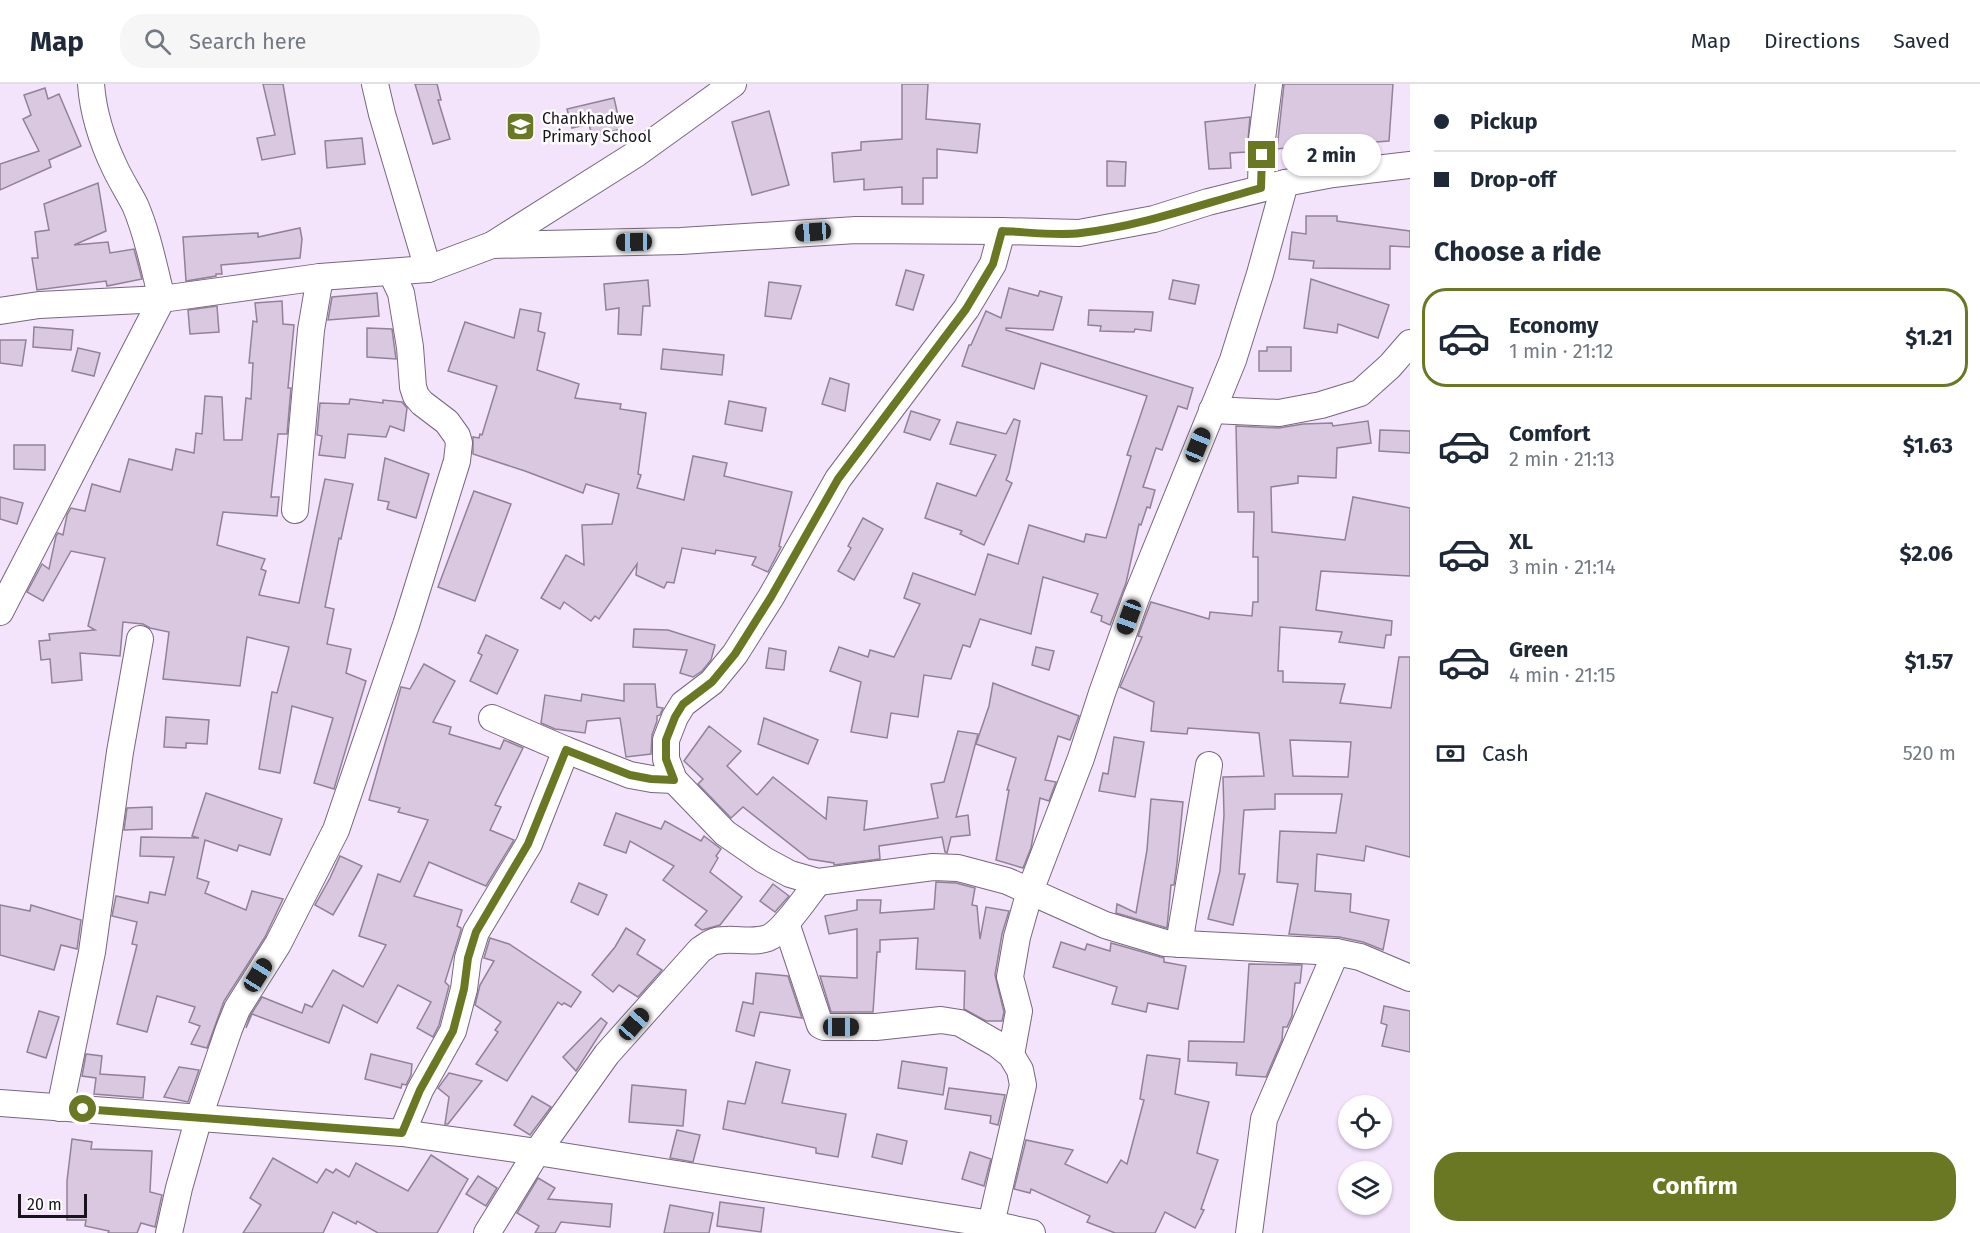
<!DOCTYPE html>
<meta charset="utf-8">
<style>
:root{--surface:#fff;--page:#f6f6f7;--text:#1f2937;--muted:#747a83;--line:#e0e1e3;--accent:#6a7723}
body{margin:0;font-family:"Fira Sans",sans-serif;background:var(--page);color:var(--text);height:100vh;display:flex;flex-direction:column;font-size:22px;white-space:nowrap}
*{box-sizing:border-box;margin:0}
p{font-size:20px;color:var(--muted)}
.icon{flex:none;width:33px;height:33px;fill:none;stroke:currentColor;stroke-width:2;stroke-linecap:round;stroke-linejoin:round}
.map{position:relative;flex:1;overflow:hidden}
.details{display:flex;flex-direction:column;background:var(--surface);width:570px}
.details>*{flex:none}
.banner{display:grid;align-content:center;height:132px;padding:0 24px;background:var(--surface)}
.fabs{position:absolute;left:1338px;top:1011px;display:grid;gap:12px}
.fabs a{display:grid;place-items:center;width:54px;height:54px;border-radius:50%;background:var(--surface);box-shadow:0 2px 4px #0004;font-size:30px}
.scale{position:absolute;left:18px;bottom:15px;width:69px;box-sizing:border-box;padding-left:6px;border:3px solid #19131b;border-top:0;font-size:16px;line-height:21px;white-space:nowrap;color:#19131b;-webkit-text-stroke:4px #fff;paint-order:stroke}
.end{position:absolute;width:27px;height:27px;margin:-14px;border:8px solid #6a7723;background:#fff;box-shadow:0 0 0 3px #fff}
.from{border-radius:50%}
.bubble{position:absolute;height:42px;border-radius:21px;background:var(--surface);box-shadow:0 2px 4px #0004;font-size:20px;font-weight:700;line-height:42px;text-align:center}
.car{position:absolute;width:18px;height:36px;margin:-18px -9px;border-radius:8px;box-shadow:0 0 4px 2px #0007;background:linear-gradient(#222 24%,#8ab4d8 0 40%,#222 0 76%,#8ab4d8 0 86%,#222 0)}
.banner b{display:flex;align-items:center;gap:21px;height:57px;font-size:22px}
.banner b+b{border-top:2px solid var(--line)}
.banner i{width:15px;height:15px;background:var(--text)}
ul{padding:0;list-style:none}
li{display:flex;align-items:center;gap:18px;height:99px;margin:0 12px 9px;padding:0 12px;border:3px solid transparent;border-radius:24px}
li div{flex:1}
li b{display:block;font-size:22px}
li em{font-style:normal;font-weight:700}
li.current{border-color:var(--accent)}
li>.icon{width:54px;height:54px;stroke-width:1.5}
h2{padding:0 24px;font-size:27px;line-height:72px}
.pay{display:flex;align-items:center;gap:15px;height:66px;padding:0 24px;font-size:22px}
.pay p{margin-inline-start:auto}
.cta{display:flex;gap:12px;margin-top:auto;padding:12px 24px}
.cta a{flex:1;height:69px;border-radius:24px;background:var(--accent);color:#fff;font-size:24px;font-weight:700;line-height:69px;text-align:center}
header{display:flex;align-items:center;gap:36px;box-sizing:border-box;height:84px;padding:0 30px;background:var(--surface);border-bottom:2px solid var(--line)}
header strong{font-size:28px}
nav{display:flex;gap:33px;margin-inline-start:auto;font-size:21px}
.search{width:420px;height:54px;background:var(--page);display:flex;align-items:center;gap:15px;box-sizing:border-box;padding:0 21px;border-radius:24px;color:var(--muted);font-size:22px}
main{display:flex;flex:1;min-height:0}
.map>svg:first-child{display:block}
.building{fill:#d9c8e0;stroke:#918298;stroke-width:1.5;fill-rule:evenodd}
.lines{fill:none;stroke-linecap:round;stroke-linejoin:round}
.minor-casing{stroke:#76687d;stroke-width:28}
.minor{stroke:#fff;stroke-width:26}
.route{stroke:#6a7723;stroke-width:8}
.labels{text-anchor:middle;stroke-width:5;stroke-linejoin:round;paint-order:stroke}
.poi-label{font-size:16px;fill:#19131b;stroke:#fff;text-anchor:start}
</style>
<header>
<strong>Map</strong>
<div class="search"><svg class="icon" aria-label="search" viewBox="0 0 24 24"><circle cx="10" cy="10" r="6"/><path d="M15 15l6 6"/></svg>Search here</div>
<nav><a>Map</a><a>Directions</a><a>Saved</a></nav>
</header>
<main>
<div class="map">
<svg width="1410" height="1149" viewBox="0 0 1410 1149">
<rect width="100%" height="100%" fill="#f3e3fb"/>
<g class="building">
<path d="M263,0h20l12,70 -33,6 -5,-22 18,-3z"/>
<path d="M415,0h22l4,16h-3l12,39 -17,5z"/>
<path d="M902,0h26l-2,35 54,5 -3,29 -40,-4v29h-14v26h-21v-17l-38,3v-11l-30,3 -2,-29 29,-3v-8l41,-3z"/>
<path d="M1284,0h109l-4,57 -81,6 1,12 -23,2 -1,-13 -8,1z"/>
<path d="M45,4l3,11 11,-5 22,52 -32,14 2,7 -51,23v-26l39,-13 -16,-32 8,-4 -7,-20z"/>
<path d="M614,14l7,31 -29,7 -3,-12 -17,4 -5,-19z"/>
<path d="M769,27l20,74 -37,10 -20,-73z"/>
<path d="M1250,33l-3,35 -17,1 1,15 -22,1 -4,-47z"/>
<path d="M362,54l3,26 -38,4 -2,-27z"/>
<path d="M1107,77l19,1 -1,24h-18z"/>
<path d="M98,99l8,48 -32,14 34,-3 2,11 24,-4 8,30 -35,7 -1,-5 -69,9 -5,-32h6l-3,-26 14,-2 -5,-26z"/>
<path d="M1306,132h31v5l73,10v16l-20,-1v23l-77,-1 1,-7 -25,-2 3,-27 14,2z"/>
<path d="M300,144l2,11 -2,19 -79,7 1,9h-6v2l-30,5 -3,-44 75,-4v4z"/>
<path d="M906,186l18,5 -11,35 -17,-5z"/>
<path d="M1311,195l78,26 -11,33 -40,-14 -1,9 -33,-5z"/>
<path d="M648,196l2,26h-7l-2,29 -23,-1 1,-26 -13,2 -2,-26z"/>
<path d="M1173,196l26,5 -4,19 -26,-5z"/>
<path d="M769,198l32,4 -10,33 -26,-3z"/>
<path d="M1009,204l29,8 2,-5 22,6 -9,33 -47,-2v2l187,58 -6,21 -9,-3 -16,44 -6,-2 -13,39 12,3 -5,18 -3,-1 -6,18 -2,-1 -13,59 -16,42 -9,-4 1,-5 -11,-4 7,-18 -55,-17 -12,57 -51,-15 -10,28 -7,-2 -12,34 -27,-4 -6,42 -27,-4 -4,25 -36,-6 10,-50 -31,-11 9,-24 29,10 2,-7 24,7 26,-53 -16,-6 9,-25 62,22 13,-41 30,10 11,-39 55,17 2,-8 20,4 25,-82 -4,-1 20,-59 -106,-33 -7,26 -72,-23 7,-21h2l15,-34 15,7z"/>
<path d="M377,209l2,23 -51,4 4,-23z"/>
<path d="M282,217l1,23 11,1 -6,63h3l-4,46h-9l-7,63h8l-2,19 -54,-4 -6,33 48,14 -4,10 5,2 -7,24 40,8 26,-124 28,5 -12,55 -2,-1 -14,69 9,2 -7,35 24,5 -5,24 20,8 -32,108 -20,-6 19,-65 -41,-12 -12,67 -21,-4 13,-77 5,1 12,-46 -42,-10 -7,49 -77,-7 6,-47 -19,-4 -7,-4 -20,-2 -3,34 -40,-3 2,27 -30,3 -2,-24 -9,1 -2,-19 11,-1 -1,-6 46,-4 -7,-4 17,-68 -34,-7 -28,50 -16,-9 15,-28 7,5 7,-33 2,-3 5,2 4,-20 4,-7 14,3 7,-27 28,8 9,-33 43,11 4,-21 18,4 2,-20 6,1 3,-38 17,1 2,43h18l4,-42 5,1 2,-36h-4l4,-42 4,1 -2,-19z"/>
<path d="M217,222l2,26 -29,2 -2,-24z"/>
<path d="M520,225l21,4 -3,18 7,2 -8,37 42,14 -4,14 46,6 -1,5 26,4 -8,61 3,1 -4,13 47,12 9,-44 34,7 -3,13 68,16 -13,54 2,1 -13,25 -16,-7 4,-8 -40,-7 -1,4 -33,-6 -8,35 -7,-1 -3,6 -28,-13 1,-11 -38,55 -4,-3 -4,5 -27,-19 -4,7 -19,-11 25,-43 18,10 -2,-40 30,-1 7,-30 -33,-10 -3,9 -58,-22 -52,-17v-17l6,1 1,-4 2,1 15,-49 -49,-15 17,-49 49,16z"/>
<path d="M1089,226l64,2 -2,19 -16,-2 -1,3 -34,-1 1,-5 -13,-1z"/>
<path d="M34,243l39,3 -2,20 -38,-3z"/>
<path d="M367,244l25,1 4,30 -29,-2z"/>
<path d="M0,256h26l-4,26 -22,-3z"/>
<path d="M1267,263h24v24h-32v-20h8z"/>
<path d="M78,264l22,5 -6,23 -22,-5z"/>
<path d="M663,265l61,6 -2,20 -61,-6z"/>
<path d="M830,294l19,6 -4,27 -23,-7z"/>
<path d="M350,315l33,4v-3l19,2 5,6 -3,23 -14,-5 -4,11 -38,-3 -3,24 -26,-3 3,-19 -5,-1 3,-32 29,1z"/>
<path d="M729,317l37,7 -4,23 -37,-7z"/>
<path d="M911,327l29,9 -10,20 -26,-8z"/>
<path d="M1014,335l6,2 -11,52 -3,7 6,3 -28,62 -24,-11 2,-3 -37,-13 12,-35 39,13 20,-41 -46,-11 7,-22 49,12z"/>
<path d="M1368,337l3,22 -34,5 -1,30 -38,-2v7l-27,4 1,45 73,8 8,-43 57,11v68l-89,-5 -5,39 76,11 -1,14h-5l-2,13 -45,-6 3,-10 -62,-5 -2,44h5v11l62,2 -5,19 51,5 8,-51h11v200l-44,-11 -2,15 -47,-7 -2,37 36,3 -1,18 39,8 -6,30 -20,-8 -24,-5 -50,-3 9,-50 -21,-2 3,-51 56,2 6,-39h-67v15l-31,1 -5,64h6l-12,51 -25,-6 12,-48 4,-56 -1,-38 41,-1 -5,-43 -71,-5 -1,6 -36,-3 3,-29 -34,-15 22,-50 -4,-1 13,-34 58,17 1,-7 42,4 1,-14h5v-45h-5l1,-45h-16l-2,-86 43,2 24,-4 29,-1 1,3zM1290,656l61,2 -3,35 -55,-1z"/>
<path d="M1380,346l30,1v22l-31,-2z"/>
<path d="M14,361h31v25l-31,-1z"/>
<path d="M385,374l44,16 -13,44 -29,-9 2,-7 -11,-2z"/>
<path d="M474,407l37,13 -36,97 -37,-14z"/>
<path d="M0,413l23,6 -6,21 -17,-5z"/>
<path d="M863,434l20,11 -29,51 -16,-9 13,-23 -3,-2z"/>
<path d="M634,545l34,1 47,15 -4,15 -9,11 -9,6 -13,-4 7,-23 -54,-3z"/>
<path d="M486,551l32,15 -21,44 -27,-13 12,-26 -4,-2z"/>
<path d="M1036,563l18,4 -5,19 -17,-5z"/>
<path d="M769,564l17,3 -2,19 -18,-2z"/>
<path d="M424,580l31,17 -22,41 18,5 -2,7 51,15 4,-9 19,8 -28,57 6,2 -11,23 24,10 -28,46 -57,-24 -15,34 48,14 -5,16 4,2v2l-16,52 4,4 -10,39 -6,12 -16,-9 14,-26 -33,-17 -21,38 -34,-18 -14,38 -77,-29 -6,14 4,-12 12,-19 40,16 3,-9 7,3 21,-37 30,17 23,-42 -27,-9 19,-62 22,8 28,-62 -30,-8 2,-4 -31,-8 32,-113 9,2z"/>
<path d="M993,599l86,33 -9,24 -12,-4 -13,44 11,2 -7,19 -9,-3 -9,50 -8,20 -27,-8 13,-70h-2l9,-32 -40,-14 13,-38z"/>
<path d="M624,600h31l2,23 6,1 -3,7 -3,1v5l-5,14 -1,19 -25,3 -6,-39 -33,3 -2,12 -30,-4 -14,-6 4,-28 36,6 1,-7 42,7z"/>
<path d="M166,633l43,3 -2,24 -21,-1v5l-22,-1z"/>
<path d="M764,634l54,22 -10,24 -50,-20z"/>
<path d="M709,642l32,25 -14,15 30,29 16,-18 53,42 2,-22 39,4 -3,29 74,-12 -7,-34 13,-2 14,-51 20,3 -22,83 12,-2 2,20 -19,2 -4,16 -2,-1 -3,-15 -63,9 1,13 -46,6v-2l-25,-4 -66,-52 -12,11 -33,-34 5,-5 -19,-18z"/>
<path d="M1114,653l30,5 -9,55 -36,-6 4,-18 5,1z"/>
<path d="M206,709l76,26 -12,36 -31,-10 -2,6 -32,-11 -8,38 12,4 -4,11 41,17 6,-19 31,8 -18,38 -41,64 -17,47 -16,-4 9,-18 -11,-4 6,-15 -38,-11 -10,36 -30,-8 20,-79 -5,-1 5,-22 -25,-6 4,-20 32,7 2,-11 15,3 9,-38 -34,-1 1,-19 58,1 -7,-2z"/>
<path d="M1151,715l32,3 -6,61 -3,22h-3l-4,43 -51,-15 1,-9 19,9 11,-63z"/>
<path d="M152,723v22l-28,1 3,-22z"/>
<path d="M616,729l45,16 4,-8 36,20 3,-5 17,13 -5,7 2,2 -8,14 32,25 -22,28 -18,5 -7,-5 12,-14 -44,-31 11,-14 -44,-25 -4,12 -22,-8z"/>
<path d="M340,772l22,10 -29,49 -18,-10 15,-27z"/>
<path d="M936,798l20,1 19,5 -3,17 5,1 3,33 6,-32 23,4 -7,23 -7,41 9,37 -2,9h-16l-22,-12 1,-38 -49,-2 2,-31 -38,2v12h-3l-4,60h-42l-11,-36 37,2v-49l-28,5 -4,-18 32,-6v-10h24l-1,13 54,-4z"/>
<path d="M579,799l28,12 -9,20 -27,-13z"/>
<path d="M773,800l16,12 -14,16 -15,-11z"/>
<path d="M0,821l30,6 1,-6 50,15 -4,29 -16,-4 -7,25 -54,-15z"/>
<path d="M626,844l19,12 -8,14 25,16 -24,27 -19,-12 -6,7 -21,-17 23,-28z"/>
<path d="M490,854l19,6 72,48 -10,15 -7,-4 -2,2 -4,-3 -51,79 -31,-17 22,-32 -3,-2 6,-8 -26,-17 5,-20 14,-24 -10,-3z"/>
<path d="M1061,858l24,8 2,-6 23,7 1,-8 53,15v4l22,4 -8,43 -30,-6 -2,9 -34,-8 5,-17 -64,-20z"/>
<path d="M1249,880l53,1 -2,18h-5l-3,33 -5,11h-4l-1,13 -16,37 -30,-2 1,-12 -49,-2 1,-20 55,1z"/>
<path d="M756,889l32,3 14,42 -42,-6 -6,24 -18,-5 7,-29 10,2z"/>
<path d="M1384,922l26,5v41l-28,-6 5,-21 -6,-2z"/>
<path d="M39,927l20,6 -13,41 -19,-6z"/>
<path d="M601,934l6,5 -31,48 -13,-14z"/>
<path d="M86,970l16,2 -2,18 45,3 -2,21 -49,-4 2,-16 -14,-2z"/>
<path d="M371,970l41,10 -1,11 -5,10 -4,-1 -1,4 -36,-9z"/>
<path d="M1147,971l33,4 -5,35 34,8 -12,51 21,7 -17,49 3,1 -9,18 -30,-16 -10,21h-40l-28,-11 3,-6 -59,-27 -1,4 -16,-4 12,-49 47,10 -8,14 42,19 14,-23 6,4 17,-64 -4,-1z"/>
<path d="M902,977l45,7 -4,27 -45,-7z"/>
<path d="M756,978l34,8 -8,33 64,11 -8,43 -22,-4v-5l-93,-19 5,-28 17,3z"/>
<path d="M179,983l20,3 -11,32 -24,-5z"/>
<path d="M449,989l33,8 -34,43h-3l4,-27 -11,-9z"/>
<path d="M632,1001l54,5 -3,36 -54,-4z"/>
<path d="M949,1004l56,7 -7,30 -8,-2 1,-7 -46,-7z"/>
<path d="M532,1012l19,11 -21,28 -16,-10z"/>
<path d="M677,1046l23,5 -7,27 -23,-4z"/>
<path d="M877,1050l30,7 -5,23 -30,-7z"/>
<path d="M72,1055l20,3 -1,7 61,2 -2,41 12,3 -7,32 -14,-4 -4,10h-29l1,-2 -24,-5 1,-6h-19v-39z"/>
<path d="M970,1068l21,7 -7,27 -22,-7z"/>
<path d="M431,1071l37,24 -31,54h-59l-21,-12 -1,3 -23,-12 -10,21h-80l18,-28 -11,-7 23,-40 44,25 9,-14 7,4 3,-4 13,8 7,-14 52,28z"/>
<path d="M478,1092l19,12 -11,18 -20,-12z"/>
<path d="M538,1094l17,10 -7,11 64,5 -2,23 -49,-5 -6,11h-20l4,-7 -22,-13z"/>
<path d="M720,1118l44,6 -3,24 -44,-6z"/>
<path d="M670,1121l43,8 -4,20h-45z"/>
</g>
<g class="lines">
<defs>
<g id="minor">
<path d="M375,0l7,30 46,155"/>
<path d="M1261,104l1,-49 7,-55"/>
<path d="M1002,147l-9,33 -27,45 -128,170 -67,118 -36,57 -23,28 -29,22 -8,13 -9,23v19l8,21 51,53 39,27 26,14 28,8 115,-15 25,1 49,13 98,44 60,18 171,9 24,5 50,21"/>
<path d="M492,161l189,-4 175,-11 146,1 77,2 75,-14 54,-17 77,-19 48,-9 77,-9"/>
<path d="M0,227l39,-6 123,-6 158,-22 108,-8 64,-24 144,-91 97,-70"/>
<path d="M1212,326l67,3 42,-8 39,-12 30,-27 20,-23"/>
<path d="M295,426l16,-180 9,-53"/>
<path d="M0,528l162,-313c-8,-31 -14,-64 -27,-94 -6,-12 -14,-24 -20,-37 -12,-25 -22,-56 -24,-84"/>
<path d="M492,634l74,32 64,25 22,4 22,1"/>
<path d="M786,839l34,102 4,2h52l65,-7 19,3 37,21 14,11 9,15 3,15 -32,139"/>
<path d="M1179,860l30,-179"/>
<path d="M1011,971l8,-44 -9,-34 7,-40 13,-46 51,-133 21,-65 34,-95 97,-238 27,-86 25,-91"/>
<path d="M0,1019l402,30 135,19 454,72 41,9"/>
<path d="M60,1024l32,-156 28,-200 20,-113"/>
<path d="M402,1049l18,-43 33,-59 11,-42 4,-31 8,-26 53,-88 37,-94"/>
<path d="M169,1149l10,-45 20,-71 30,-88 8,-20 41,-65 58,-114 70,-205 51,-164 2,-18 -2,-7 -10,-14 -25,-19 -6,-7 -3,-9 -3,-40 -9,-54 -10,-21"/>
<path d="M487,1149l50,-81 70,-98 93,-104c5,-3 10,-8 16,-9 18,-4 34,3 52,-3 15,-6 39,-42 50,-56"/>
<path d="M1249,1149l15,-114 72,-167"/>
</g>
</defs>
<use href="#minor" class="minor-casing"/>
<use href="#minor" class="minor"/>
</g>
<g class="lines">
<path class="route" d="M83,1025l319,24 18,-43 33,-59 11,-42 4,-31 8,-26 52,-88 38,-94 64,25 21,4 23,1 -8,-21v-19l9,-23 8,-13 29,-22 23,-28 36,-57 67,-118 128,-170 27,-45 9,-33c25,1 54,5 79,2 61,-7 121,-29 180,-45l1,-33"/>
</g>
<defs>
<symbol id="school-square" viewBox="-11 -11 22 22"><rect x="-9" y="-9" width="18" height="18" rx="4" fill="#6a7723" stroke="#fff"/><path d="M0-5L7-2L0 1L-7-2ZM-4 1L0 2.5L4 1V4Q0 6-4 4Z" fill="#fff"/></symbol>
</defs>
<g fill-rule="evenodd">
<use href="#school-square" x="504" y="26" width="33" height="33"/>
</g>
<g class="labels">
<g class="poi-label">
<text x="542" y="40">Chankhadwe<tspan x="542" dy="18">Primary School</tspan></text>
</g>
</g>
</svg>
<div class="fabs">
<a><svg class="icon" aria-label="locate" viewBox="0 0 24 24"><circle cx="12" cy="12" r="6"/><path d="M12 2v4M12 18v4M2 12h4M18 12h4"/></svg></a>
<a><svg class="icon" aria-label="layers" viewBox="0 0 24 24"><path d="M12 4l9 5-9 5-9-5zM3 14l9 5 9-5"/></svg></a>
</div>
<div class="scale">20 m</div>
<i class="end from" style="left:83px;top:1025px"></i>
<i class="end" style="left:1262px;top:71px"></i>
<div class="bubble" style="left:1282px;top:50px;width:99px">2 min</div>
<i class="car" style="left:813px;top:148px;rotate:266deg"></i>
<i class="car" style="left:634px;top:158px;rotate:269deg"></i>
<i class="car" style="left:1198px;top:361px;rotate:22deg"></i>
<i class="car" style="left:1129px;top:533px;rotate:200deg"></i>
<i class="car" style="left:258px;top:891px;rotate:32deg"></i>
<i class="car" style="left:634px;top:940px;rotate:41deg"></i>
<i class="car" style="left:841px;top:943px;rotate:90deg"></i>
</div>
<section class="details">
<div class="banner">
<b><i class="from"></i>Pickup</b>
<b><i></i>Drop-off</b>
</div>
<h2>Choose a ride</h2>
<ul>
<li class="current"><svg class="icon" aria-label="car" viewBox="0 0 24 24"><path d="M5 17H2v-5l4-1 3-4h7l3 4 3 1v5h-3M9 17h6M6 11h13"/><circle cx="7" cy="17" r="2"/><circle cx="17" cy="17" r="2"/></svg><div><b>Economy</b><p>1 min · 21:12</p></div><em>$1.21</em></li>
<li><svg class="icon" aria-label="car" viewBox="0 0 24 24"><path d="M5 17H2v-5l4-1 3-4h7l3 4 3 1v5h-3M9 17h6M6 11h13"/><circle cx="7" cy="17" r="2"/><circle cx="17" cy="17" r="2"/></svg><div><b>Comfort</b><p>2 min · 21:13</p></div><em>$1.63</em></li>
<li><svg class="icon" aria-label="car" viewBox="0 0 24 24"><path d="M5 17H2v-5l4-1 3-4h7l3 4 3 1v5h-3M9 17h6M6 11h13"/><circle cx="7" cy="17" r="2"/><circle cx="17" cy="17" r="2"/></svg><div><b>XL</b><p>3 min · 21:14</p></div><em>$2.06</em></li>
<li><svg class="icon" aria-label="car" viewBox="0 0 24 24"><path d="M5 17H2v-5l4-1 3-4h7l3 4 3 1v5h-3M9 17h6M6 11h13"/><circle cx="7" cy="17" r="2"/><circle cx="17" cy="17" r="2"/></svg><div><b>Green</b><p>4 min · 21:15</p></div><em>$1.57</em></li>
</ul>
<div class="pay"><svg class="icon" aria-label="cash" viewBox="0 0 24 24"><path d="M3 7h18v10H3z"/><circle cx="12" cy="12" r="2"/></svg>Cash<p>520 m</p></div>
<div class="cta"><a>Confirm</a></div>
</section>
</main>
